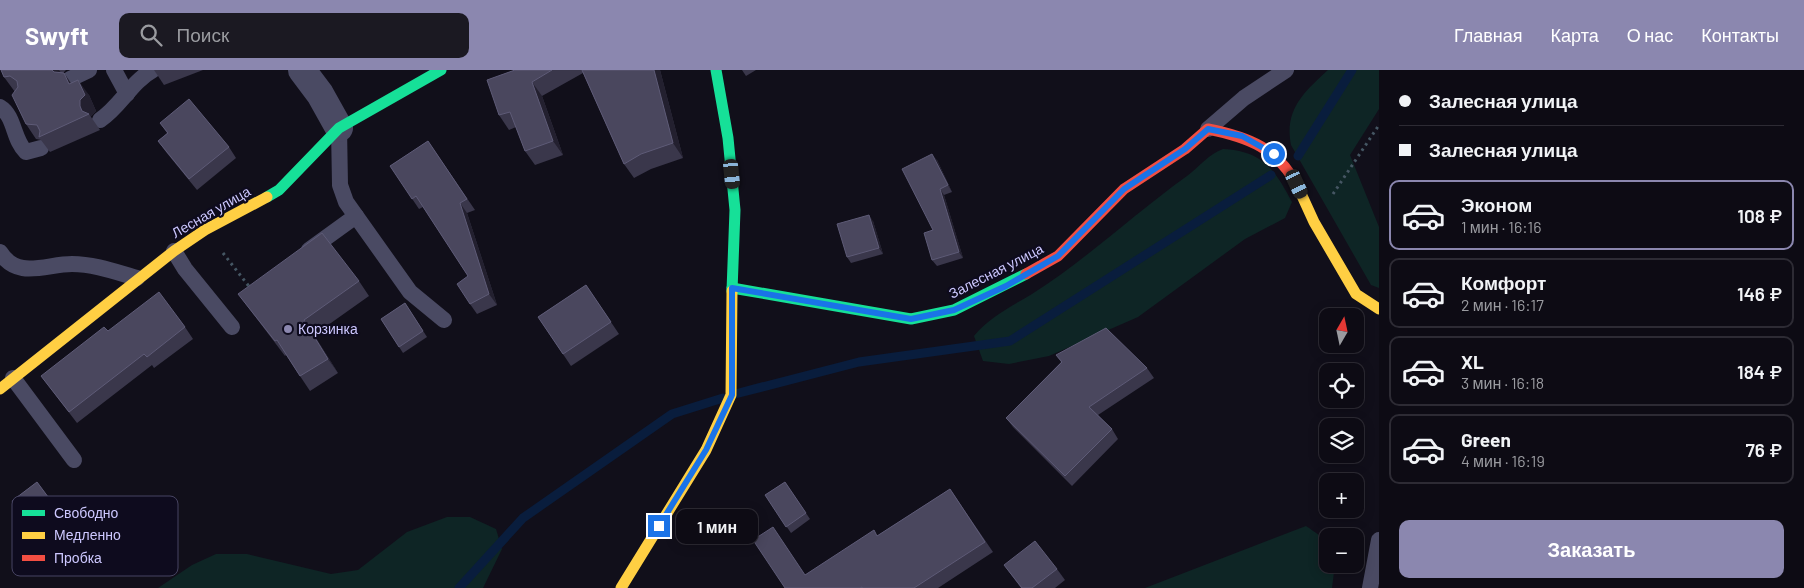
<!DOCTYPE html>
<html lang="ru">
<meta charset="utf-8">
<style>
:root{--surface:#0d0b14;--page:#1b1922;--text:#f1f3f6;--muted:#9a9ba0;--line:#2d2b34;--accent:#8b87af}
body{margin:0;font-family:Barlow,sans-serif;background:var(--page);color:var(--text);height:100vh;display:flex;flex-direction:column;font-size:19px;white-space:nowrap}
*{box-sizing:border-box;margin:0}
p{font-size:16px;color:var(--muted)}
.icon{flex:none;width:28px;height:28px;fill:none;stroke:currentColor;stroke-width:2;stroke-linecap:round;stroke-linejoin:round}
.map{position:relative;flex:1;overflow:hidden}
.drawer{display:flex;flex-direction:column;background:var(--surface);width:425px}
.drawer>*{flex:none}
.banner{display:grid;align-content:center;height:110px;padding:0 20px;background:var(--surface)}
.needle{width:32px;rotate:9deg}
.controls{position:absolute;left:1319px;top:238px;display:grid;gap:10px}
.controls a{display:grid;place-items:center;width:45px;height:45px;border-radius:10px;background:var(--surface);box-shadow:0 2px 12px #0003,0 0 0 1px var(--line);font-size:25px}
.end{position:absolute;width:22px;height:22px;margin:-11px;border:6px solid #1a73e8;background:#fff;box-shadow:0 0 0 2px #fff}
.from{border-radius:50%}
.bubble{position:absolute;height:35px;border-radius:10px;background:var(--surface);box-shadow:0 2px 12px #0003,0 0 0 1px var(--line);font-size:16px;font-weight:600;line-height:35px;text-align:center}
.car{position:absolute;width:15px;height:30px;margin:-15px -8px;border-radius:6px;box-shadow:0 0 4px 1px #0007;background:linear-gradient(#222 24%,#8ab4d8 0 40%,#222 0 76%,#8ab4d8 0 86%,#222 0)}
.banner b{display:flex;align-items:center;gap:18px;height:48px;font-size:19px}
.banner b+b{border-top:1px solid var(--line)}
.banner i{width:12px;height:12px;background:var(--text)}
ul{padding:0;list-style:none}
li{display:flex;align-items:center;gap:15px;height:70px;margin:0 10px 8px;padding:0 10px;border:2px solid var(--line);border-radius:10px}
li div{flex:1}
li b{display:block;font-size:19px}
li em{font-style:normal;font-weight:600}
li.active{border-color:var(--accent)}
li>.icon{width:45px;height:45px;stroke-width:1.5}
.cta{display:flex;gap:10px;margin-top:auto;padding:10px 20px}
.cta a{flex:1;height:58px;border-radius:10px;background:var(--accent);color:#fff;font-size:20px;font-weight:600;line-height:58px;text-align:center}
header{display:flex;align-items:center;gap:30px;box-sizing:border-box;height:70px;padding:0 25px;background:var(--accent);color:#fff}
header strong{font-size:24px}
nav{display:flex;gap:28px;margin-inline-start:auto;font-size:18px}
.search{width:350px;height:45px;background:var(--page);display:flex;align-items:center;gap:12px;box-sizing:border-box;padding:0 18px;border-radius:10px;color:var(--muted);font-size:19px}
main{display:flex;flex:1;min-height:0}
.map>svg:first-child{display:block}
.green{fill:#0e2525}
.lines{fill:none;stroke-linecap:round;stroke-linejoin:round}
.stream{stroke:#091d3d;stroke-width:9}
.path{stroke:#455663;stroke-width:3;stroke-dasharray:2.5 4;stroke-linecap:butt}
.lane{stroke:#4a4a63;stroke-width:16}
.street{stroke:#4a4a63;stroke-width:28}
.fast{stroke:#16e098;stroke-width:11}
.slow{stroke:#ffcf43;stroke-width:11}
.jam{stroke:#f24e42;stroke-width:11}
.wall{fill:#3a374b}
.shaded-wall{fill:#23202f}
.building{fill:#4a475e;stroke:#5e5b77}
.route{stroke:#1a73e8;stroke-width:6}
.poi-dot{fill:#8b87af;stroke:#0e0b1e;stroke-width:2}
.labels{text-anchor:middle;stroke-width:4.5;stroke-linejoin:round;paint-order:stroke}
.street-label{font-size:14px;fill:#cdc8ff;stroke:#0e0b1e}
.poi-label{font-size:14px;fill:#cdc8ff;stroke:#0e0b1e;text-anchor:start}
.key{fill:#0e0b1e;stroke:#474462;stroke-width:1}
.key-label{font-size:14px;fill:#cdc8ff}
</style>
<header>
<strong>Swyft</strong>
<div class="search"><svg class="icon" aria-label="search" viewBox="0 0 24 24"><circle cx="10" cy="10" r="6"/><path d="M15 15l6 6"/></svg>Поиск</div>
<nav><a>Главная</a><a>Карта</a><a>О нас</a><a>Контакты</a></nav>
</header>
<main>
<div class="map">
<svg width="1379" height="518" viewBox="0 0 1379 518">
<rect width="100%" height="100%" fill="#110f1a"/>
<g class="green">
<path d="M1328,0h51v39l-29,46 29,72v61l-8,-3 -80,-140c-7,-35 13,-53 37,-75z"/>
<path d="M1223,79c40,2 52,21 69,53l-7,16 -40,21 -107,78 -89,39 -40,8 -26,-3 -9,-25c15,-19 38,-30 58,-42 55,-35 102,-80 155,-118 12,-9 22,-22 36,-27z"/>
<path d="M447,447h23l26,12 6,20 -19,39h-325l34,-23 24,-11h31l84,20 27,-4 49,-38z"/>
<path d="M1306,456c19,13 22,14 22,38h7l-3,24h-187z"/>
</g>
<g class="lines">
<g class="stream">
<path d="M1298,86l54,-86"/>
<path d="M735,324l124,-32 151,-21 261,-166"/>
<path d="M459,518l64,-70 149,-104 51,-16"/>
</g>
<g class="path">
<path d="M1333,124l46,-69"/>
<path d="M223,183l28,36"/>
</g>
<g class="lane">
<path d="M114,0l13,24"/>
<path d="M70,9l19,-9"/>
<path d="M0,37c15,9 13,33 26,45l15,-4"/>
<path d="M100,50c21,-14 31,-38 53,-50"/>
<path d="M339,58l1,57 6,17 64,90 34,28"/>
<path d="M1208,59l36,-31 42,-28"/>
<path d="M309,180l47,-34"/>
<path d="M174,181l11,18 47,58"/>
<path d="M0,182c17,28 46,12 72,12 22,0 44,8 65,14"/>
<path d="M13,308l61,82"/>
<path d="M1370,518l9,-48"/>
</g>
<path class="street" d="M302,0l18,24 19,34"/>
<g class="fast">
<path d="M716,0l12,68 7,72 -3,81"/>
<path d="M267,127l12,-7 60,-62 102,-58"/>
<path d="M732,218l179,31 43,-9 72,-36"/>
</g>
<g class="slow">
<path d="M1298,117l16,35 42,72 23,15"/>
<path d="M0,319l174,-138 31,-21 62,-33"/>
<path d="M621,518l85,-138 25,-55 1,-104"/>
</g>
<path class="jam" d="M1026,204l32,-18 66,-67 61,-40 23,-20c40,8 70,19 90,58"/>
</g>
<g class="wall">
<path d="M1,0h65l-3,3h1l7,10 18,12 7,16 -5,5v1l9,13 -50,22 -9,-12 -5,-1 -10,-15 -11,-32 -11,-15z"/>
<path d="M154,0h49l-39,15z"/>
<path d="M515,0h145l23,88 -32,11 -17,9 -10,-14 -41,-91 -41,23 21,59 -28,10 -10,-14 -9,-24 -7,3 -10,-15z"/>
<path d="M742,0h14l-10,6z"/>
<path d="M160,53l69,24 7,11 -39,32 -31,-38 -8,-11 9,-8z"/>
<path d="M428,71l47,69 -8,3 30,92 -20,9 -7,-10 -2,-28 -45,-69 -4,2 -29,-43z"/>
<path d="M937,90l15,32 -8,3 19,63 -26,8 -5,-6 1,-30z"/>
<path d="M873,151l10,33 -32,9 -4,-6z"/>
<path d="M359,211l10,15 -55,39 24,38 -28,18 -24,-36 -1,1 -47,-62z"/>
<path d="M586,215l33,49 -48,32 -33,-49z"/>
<path d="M405,233l22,34 -24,16 -22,-34z"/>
<path d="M185,257l8,12 -39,29 -2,-3 -75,58 -36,-47z"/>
<path d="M1056,285l91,13 7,10 -56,37 14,14 6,10 -46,47 -59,-59 -7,-9 55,-56z"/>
<path d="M37,412l31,42 -26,19 -30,-42z"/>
<path d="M785,412l25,37 -19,14 -26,-38z"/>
<path d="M950,419l43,63 -55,36h-153l20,-13 72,-39z"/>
<path d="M1004,495l53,4 8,11 -10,8h-34z"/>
</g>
<g class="shaded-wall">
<path d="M52,0h7l3,4 -1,9z"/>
<path d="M654,0h6l23,88 -10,-15z"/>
<path d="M64,3l10,15 -5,-4z"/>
<path d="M78,10l11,15 7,16 -5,5v1l-2,-3 -7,-3 -2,-5v-6z"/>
<path d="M532,12l10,14 21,59 -10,-14z"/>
<path d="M932,84l5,6 15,32 -4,-7z"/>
<path d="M940,119l4,6 19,63 -4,-6z"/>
<path d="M460,133l7,10 30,92 -8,-11z"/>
<path d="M869,145l4,6 10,33 -4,-6z"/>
<path d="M304,250l10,15 24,38 -10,-14z"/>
</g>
<g class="building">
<path d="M1,0h51l2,2 10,1 5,11 9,-4 7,15 -5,5v6l2,5 7,3 -50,23 1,-6 -3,-6 -11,-1 -14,-29 6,-8 -1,-6 -7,-5 -6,1z"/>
<path d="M515,0h37l-20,12 21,59 -28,10 -15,-39 -11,3 -12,-35z"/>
<path d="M582,0h72l19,73 -32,11 -17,10z"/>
<path d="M189,29l40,48 -40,32 -31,-38 10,-8 -8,-10z"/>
<path d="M428,71l39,58 -7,4 29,91 -19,10 -13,-20 11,-8 -52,-80 -4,3 -22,-33z"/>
<path d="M932,84l16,31 -8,4 19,63 -27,8 -8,-27 9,-3 -31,-61z"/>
<path d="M869,145l10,33 -32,9 -10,-33z"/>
<path d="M322,163l37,48 -55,39 24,39 -28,17 -23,-36 -2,1 -37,-47z"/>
<path d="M586,215l25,37 -48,32 -25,-37z"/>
<path d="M159,222l26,35 -38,30 -3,-3 -75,58 -28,-36 63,-49 4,4z"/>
<path d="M405,233l18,28 -24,16 -18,-28z"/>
<path d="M1106,258l41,40 -58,39 23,22 -47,47 -59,-58 56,-56 -6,-7z"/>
<path d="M37,412l23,31 -26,19 -22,-31z"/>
<path d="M785,412l21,31 -20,14 -21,-32z"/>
<path d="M950,419l35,53 -71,46h-52v-1l-2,1h-75l-32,-48 20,-13 32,48 69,-45 3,6z"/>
<path d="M1035,471l22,28 -25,19h-10l-18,-23z"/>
</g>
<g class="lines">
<path class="route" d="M659,456l47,-76 26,-55v-107l179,31 43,-9 52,-24 52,-30 66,-67 61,-40 23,-20 34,7 32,18"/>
</g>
<circle class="poi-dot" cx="288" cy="259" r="5"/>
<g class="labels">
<g class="street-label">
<text transform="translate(211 142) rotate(-30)" y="5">Лесная улица</text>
<text transform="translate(996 201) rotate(-27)" y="5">Залесная улица</text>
</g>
<g class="poi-label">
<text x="298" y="264">Корзинка</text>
</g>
</g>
<rect x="12" y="426" width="166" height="80" rx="8" class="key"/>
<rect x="22" y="440" width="23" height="6" fill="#16e098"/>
<rect x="22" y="462" width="23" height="7" fill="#ffcf43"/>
<rect x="22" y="485" width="23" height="6" fill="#f24e42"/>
<g class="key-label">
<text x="54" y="448">Свободно</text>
<text x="54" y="470">Медленно</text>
<text x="54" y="493">Пробка</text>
</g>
</svg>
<div class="controls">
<a><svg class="needle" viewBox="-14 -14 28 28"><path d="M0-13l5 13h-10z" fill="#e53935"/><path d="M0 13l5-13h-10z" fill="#9a9ba0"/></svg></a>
<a><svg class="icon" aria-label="locate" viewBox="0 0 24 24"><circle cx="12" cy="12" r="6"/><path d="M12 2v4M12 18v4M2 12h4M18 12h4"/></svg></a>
<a><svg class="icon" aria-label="layers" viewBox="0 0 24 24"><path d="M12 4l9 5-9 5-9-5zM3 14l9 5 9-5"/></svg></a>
<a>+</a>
<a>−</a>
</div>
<i class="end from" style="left:1274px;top:84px"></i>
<i class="end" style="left:659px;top:456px"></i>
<div class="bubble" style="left:676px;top:439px;width:82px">1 мин</div>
<i class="car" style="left:732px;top:104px;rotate:174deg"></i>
<i class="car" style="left:1297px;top:114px;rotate:155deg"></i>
</div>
<section class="drawer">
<div class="banner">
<b><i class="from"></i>Залесная улица</b>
<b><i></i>Залесная улица</b>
</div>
<ul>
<li class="active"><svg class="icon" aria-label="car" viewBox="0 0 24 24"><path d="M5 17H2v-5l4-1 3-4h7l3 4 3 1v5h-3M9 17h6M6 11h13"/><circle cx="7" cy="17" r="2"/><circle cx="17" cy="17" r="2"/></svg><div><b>Эконом</b><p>1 мин · 16:16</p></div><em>108 ₽</em></li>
<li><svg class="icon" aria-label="car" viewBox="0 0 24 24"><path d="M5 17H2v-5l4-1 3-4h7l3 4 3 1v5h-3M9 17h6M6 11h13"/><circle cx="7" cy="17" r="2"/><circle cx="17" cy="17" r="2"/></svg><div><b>Комфорт</b><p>2 мин · 16:17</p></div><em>146 ₽</em></li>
<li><svg class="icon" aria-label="car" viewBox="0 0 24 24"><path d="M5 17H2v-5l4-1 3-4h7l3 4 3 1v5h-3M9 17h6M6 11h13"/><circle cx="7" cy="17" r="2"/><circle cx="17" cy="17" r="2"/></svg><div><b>XL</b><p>3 мин · 16:18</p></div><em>184 ₽</em></li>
<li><svg class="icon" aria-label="car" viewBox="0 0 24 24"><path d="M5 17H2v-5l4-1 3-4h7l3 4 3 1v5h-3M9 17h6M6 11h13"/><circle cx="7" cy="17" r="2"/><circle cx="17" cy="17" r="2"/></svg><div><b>Green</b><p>4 мин · 16:19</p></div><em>76 ₽</em></li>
</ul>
<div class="cta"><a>Заказать</a></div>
</section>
</main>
